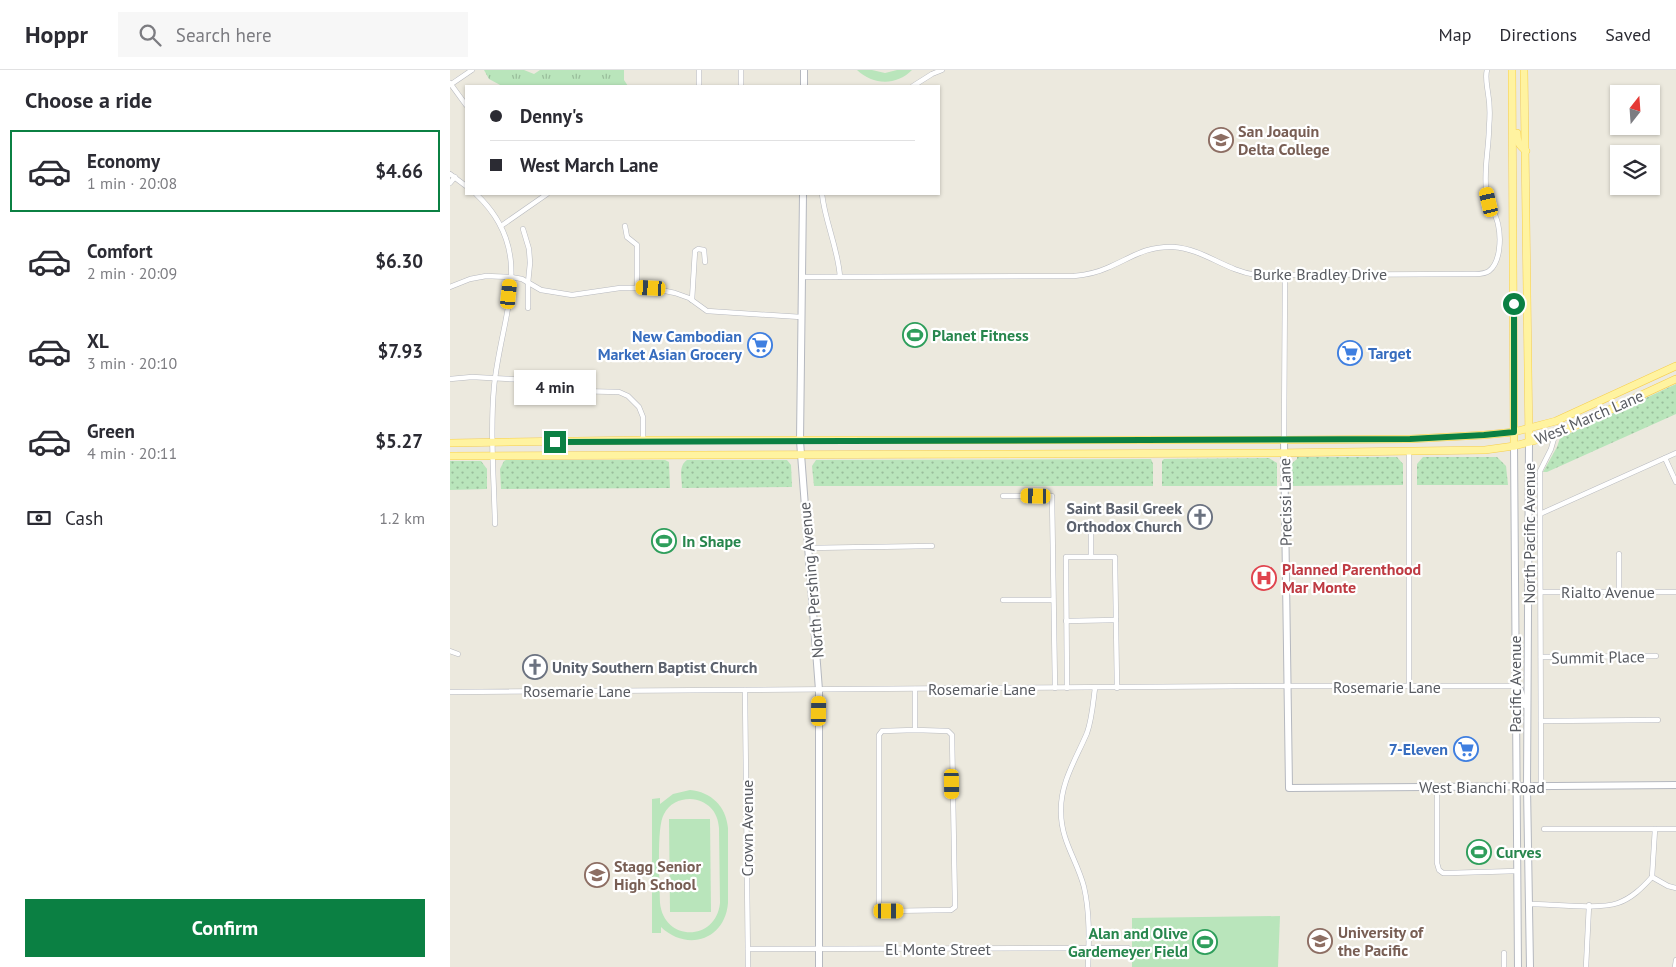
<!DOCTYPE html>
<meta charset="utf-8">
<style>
:root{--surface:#fff;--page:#f7f7f7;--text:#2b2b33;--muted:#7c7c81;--line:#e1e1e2;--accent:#0b8043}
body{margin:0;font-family:"PT Sans",sans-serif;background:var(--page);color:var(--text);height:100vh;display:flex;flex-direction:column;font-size:19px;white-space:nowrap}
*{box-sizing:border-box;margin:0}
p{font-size:16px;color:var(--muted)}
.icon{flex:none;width:28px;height:28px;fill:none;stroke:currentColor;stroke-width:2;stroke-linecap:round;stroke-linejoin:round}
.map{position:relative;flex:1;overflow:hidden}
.sheet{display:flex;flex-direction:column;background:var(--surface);width:450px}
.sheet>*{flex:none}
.top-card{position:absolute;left:15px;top:15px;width:475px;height:110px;border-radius:0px;box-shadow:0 1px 4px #0004;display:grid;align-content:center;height:110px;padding:0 25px;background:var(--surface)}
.needle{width:32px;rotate:17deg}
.tools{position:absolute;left:1160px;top:15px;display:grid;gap:10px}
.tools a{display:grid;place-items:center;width:50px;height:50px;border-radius:0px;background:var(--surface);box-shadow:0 1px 4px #0004;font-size:25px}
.end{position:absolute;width:22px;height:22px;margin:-11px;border:6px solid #0b8043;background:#fff;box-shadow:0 0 0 2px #fff}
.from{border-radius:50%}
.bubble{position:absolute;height:35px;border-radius:0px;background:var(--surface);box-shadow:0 1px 4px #0004;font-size:16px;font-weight:700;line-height:35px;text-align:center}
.car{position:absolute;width:15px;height:30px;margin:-15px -8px;border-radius:6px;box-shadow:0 0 4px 1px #0007;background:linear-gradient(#f5c518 24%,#345 0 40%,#f5c518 0 76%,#345 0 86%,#f5c518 0)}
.top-card b{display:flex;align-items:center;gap:18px;height:48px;font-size:19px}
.top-card b+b{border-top:1px solid var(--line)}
.top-card i{width:12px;height:12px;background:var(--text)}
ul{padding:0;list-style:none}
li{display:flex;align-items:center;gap:15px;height:82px;margin:0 10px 8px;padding:0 15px;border:2px solid transparent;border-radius:0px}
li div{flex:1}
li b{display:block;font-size:19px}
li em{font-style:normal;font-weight:700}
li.selected{border-color:var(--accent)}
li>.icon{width:45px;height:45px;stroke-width:1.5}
h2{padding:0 25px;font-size:22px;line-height:60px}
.pay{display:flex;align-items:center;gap:12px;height:55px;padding:0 25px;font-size:19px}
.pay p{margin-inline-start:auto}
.button{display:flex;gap:10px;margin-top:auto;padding:10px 25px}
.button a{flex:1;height:58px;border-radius:0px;background:var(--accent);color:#fff;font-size:20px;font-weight:700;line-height:58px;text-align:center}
header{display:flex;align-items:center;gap:30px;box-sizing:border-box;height:70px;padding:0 25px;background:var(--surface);border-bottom:1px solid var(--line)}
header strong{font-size:24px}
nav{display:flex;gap:28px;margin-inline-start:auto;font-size:18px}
.search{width:350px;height:45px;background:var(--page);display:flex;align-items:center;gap:12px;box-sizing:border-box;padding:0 18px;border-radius:0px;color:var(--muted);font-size:19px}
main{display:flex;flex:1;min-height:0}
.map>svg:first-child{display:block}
.grass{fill:url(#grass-tufts)}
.park{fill:url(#park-dots)}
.garden{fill:#b9e5bb;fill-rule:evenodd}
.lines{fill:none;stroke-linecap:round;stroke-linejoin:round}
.street-casing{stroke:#b7b9bf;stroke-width:5.5}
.secondary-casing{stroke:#b5b8bf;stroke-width:8}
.primary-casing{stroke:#f7ce4c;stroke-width:8}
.street{stroke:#fff;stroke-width:4.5}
.secondary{stroke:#fff;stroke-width:6}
.primary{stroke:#fff3a0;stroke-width:7}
.route{stroke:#0b8043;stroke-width:6}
.labels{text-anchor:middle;stroke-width:4.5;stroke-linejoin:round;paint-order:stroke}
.education-label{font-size:16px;font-weight:bold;fill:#785e54;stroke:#fff;text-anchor:start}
.street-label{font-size:16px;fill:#585b61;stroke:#fff}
.leisure-label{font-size:16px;font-weight:bold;fill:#27864d;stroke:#fff;text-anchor:start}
.shop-label{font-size:16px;font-weight:bold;fill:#366cbe;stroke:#fff;text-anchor:end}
.worship-label{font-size:16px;font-weight:bold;fill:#5b616d;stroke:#fff;text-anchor:end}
.health-label{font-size:16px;font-weight:bold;fill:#be3a42;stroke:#fff;text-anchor:start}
</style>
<header>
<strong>Hoppr</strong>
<div class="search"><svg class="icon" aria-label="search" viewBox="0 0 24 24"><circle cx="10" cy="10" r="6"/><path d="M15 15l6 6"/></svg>Search here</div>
<nav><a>Map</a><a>Directions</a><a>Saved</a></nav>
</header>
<main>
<section class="sheet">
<h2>Choose a ride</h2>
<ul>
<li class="selected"><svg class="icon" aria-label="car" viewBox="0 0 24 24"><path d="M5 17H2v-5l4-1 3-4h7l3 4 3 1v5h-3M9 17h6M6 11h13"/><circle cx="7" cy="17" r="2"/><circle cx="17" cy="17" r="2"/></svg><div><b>Economy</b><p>1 min · 20:08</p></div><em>$4.66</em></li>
<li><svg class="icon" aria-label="car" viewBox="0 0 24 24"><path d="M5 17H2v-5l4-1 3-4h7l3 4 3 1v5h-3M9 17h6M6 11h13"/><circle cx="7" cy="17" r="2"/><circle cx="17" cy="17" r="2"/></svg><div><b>Comfort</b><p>2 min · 20:09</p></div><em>$6.30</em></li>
<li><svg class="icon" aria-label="car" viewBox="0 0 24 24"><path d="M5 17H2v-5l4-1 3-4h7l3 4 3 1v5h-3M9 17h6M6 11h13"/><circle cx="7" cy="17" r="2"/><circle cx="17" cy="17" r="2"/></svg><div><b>XL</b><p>3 min · 20:10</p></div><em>$7.93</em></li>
<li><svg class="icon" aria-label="car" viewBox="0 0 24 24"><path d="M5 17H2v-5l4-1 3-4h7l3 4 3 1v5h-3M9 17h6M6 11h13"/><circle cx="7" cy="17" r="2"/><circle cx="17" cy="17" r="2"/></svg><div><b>Green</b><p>4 min · 20:11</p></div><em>$5.27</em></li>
</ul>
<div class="pay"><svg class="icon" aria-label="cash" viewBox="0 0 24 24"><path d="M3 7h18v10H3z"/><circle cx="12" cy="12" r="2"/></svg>Cash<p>1.2 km</p></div>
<div class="button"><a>Confirm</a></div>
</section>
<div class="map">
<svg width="1226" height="897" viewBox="0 0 1226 897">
<defs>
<pattern id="grass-tufts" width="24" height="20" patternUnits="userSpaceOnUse" patternTransform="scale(1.25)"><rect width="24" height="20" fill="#b9e5bb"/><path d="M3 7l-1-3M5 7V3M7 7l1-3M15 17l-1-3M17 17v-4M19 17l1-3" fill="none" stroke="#99bd9b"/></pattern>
<pattern id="park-dots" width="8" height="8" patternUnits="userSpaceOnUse" patternTransform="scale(1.25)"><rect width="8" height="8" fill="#b9e5bb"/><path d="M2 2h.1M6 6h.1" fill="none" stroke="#99bd9b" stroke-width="1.8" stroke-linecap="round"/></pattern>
</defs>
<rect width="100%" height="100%" fill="#ece9de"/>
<path class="grass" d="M34,0h40l10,4 6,-4h84v10l4,6h-126l-13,-7z"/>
<g class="park">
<path d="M1226,314v30l-129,58h-4l14,-25 3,-9z"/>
<path d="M847,387h100l6,7v21l-112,1v-22l6,-5z"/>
<path d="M973,387h74l9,9 2,19h-91v-21z"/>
<path d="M819,388l8,5v23h-115v-25l2,-2z"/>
<path d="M701,389l2,5v22h-339l-2,-20 4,-6z"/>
<path d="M56,390h159l4,2 1,26 -169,1 -1,-20 4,-8z"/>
<path d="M237,390h100l4,5 1,22 -110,1c0,-10 -4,-22 5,-28z"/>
<path d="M0,391h31l6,8v20l-37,1z"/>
</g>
<g class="garden">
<path d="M407,0h15l13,3 12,-3h15c-16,16 -39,15 -55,0z"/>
<path d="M240,720c21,2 36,16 38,38v75c-3,37 -41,49 -67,24v6h-9v-134l8,-1v6l13,-10zM240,729c17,1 28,12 29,29l1,75c-4,39 -56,39 -60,0 0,-18 -4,-76 4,-89 5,-10 15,-15 26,-15z"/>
<path d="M219,749h41l1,93h-41z"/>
<path d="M830,846l-2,51h-146v-49z"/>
</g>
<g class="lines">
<defs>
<g id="street">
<path d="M0,13l16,22"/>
<path d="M0,15l22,-15"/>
<path d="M249,16v-16"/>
<path d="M291,16v-16"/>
<path d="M463,16l19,-12 10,-4"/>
<path d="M0,104l16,12"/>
<path d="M0,113l5,-6"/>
<path d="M26,124c62,58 25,121 18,193 -4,45 0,92 1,137"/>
<path d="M372,124c3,28 16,54 18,83"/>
<path d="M51,156l46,-32"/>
<path d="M175,156l2,11 10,8v42"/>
<path d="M73,159l6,20 1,14 -2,20v25"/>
<path d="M352,207l272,-1c11,-1 22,-3 33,-8 24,-10 38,-22 66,-21 31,2 51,23 83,28l219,-1c4,0 10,0 14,-3 12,-9 12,-34 9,-47 -3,-13 -11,-23 -12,-36 -2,-21 3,-41 3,-61 1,-11 1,-23 -1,-34 -1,-8 -3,-16 -1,-23"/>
<path d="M0,217l20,-8 16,-3 25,1 11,2 19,11 31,5 48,-7h31l24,5 14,5 18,13 94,6"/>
<path d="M242,230l3,-49 3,-2 6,1 1,12"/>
<path d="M0,309l22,-2 54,3 51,11 42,1 9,4 11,11 4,10v23"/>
<path d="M834,370l1,-165"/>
<path d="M959,382v234"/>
<path d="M1215,388l11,24"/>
<path d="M553,426h49l3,192"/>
<path d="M1090,444l136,-61"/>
<path d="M641,458v29"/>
<path d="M358,478l124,-2"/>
<path d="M1169,484v38"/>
<path d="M1091,522h135"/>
<path d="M553,530h50"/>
<path d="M616,551l50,-1"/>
<path d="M0,581l8,3"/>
<path d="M1091,587l115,-1"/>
<path d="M617,618l-1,-131h49l2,131"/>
<path d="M465,619v41l-33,1 -3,4v171l1,3 6,2 65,-1 4,-3 -3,-172 -4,-4 -33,-1"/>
<path d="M295,620l3,277"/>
<path d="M0,622l819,-6h246"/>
<path d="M1091,651l117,-1"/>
<path d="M987,717v76l2,7 4,3h6l68,-2"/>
<path d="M1091,717l-1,-316 11,-22 4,-14"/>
<path d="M1094,759h111"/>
<path d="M1202,807l3,-48h21"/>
<path d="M1202,807l16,9 8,2"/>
<path d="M1079,834c23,0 69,6 89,-1 14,-5 24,-15 34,-26"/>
<path d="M298,879l380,-1"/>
<path d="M1054,883v14"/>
<path d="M638,897c1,-26 2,-54 -4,-80 -7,-27 -23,-46 -23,-75 -1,-29 15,-53 26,-79 5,-14 6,-30 8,-45"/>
<path d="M1136,897l3,-62"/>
<path d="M1225,897l1,-7"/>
</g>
<g id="secondary">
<path d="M354,16v-16"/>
<path d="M353,124l-3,247 19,249v277"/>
<path d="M834,370l5,348 387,-3"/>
<path d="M1079,372l-2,345 3,180"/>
<path d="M1064,376l4,521"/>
<path d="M1065,616l5,4 5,15"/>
</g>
<g id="primary">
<path d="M1062,0l2,376"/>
<path d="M1074,0l5,372"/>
<path d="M1067,63c0,9 2,12 9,18"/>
<path d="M0,373l193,-3h641l126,-1 74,-4 30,-3 42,-11 120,-55"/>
<path d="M0,386l823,-3 212,-3 29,-4 41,-11 121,-56"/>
</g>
</defs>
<use href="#street" class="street-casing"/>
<use href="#secondary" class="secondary-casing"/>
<use href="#primary" class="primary-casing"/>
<use href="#street" class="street"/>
<use href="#secondary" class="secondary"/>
<use href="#primary" class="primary"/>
</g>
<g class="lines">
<path class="route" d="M105,372l855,-3 74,-4 30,-3v-128"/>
</g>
<defs>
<symbol id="university-ring" viewBox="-11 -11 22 22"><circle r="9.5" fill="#fff" stroke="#8d6e63" stroke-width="1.5"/><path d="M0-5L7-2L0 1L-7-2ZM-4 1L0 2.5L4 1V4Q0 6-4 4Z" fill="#8d6e63"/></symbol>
<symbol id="stadium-ring" viewBox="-11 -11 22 22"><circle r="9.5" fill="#fff" stroke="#2e9e5b" stroke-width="1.5"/><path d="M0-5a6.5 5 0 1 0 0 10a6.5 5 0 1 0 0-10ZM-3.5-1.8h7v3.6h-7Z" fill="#2e9e5b"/></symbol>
<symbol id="supermarket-ring" viewBox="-11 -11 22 22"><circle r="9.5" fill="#fff" stroke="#3f7fe0" stroke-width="1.5"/><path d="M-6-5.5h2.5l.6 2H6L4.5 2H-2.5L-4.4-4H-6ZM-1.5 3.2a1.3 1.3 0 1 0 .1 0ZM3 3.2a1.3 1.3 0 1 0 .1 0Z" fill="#3f7fe0"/></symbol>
<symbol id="church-ring" viewBox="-11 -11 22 22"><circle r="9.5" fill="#fff" stroke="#6b7280" stroke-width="1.5"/><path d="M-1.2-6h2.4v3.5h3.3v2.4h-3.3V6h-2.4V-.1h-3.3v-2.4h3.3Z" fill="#6b7280"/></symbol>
<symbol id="hospital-ring" viewBox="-11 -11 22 22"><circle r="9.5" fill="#fff" stroke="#e0444e" stroke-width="1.5"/><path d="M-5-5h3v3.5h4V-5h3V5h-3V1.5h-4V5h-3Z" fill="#e0444e"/></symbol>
<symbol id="school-ring" viewBox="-11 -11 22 22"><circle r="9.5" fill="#fff" stroke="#8d6e63" stroke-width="1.5"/><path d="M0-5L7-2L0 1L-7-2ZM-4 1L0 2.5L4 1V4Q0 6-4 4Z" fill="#8d6e63"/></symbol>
</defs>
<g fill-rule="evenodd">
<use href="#university-ring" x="757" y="56" width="28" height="28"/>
<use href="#stadium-ring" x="451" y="251" width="28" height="28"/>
<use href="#supermarket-ring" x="296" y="261" width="28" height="28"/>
<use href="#supermarket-ring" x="886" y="269" width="28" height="28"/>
<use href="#church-ring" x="736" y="433" width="28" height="28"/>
<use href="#stadium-ring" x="200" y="457" width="28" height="28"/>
<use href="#hospital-ring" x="800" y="494" width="28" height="28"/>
<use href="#church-ring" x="71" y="583" width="28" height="28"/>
<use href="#supermarket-ring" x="1002" y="665" width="28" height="28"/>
<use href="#stadium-ring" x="1015" y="768" width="28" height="28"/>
<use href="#school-ring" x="133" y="791" width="28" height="28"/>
<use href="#university-ring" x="856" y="857" width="28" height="28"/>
<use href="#stadium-ring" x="741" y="858" width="28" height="28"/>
</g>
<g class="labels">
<g class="education-label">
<text x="788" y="67">San Joaquin<tspan x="788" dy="18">Delta College</tspan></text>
<text x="164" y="802">Stagg Senior<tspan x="164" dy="18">High School</tspan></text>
<text x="888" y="868">University of<tspan x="888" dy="18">the Pacific</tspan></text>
</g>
<g class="street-label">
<text x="870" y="210">Burke Bradley Drive</text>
<text transform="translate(1139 347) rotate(-23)" y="6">West March Lane</text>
<text transform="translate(835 432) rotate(-91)" y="6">Precissi Lane</text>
<text transform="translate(1079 463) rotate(-90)" y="6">North Pacific Avenue</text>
<text transform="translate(361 510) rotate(-95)" y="6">North Pershing Avenue</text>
<text x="1158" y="528">Rialto Avenue</text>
<text transform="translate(1148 587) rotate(-1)" y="6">Summit Place</text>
<text transform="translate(1065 614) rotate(-90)" y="6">Pacific Avenue</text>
<text x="937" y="623">Rosemarie Lane</text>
<text x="532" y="625">Rosemarie Lane</text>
<text x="127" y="627">Rosemarie Lane</text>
<text x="1032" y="723">West Bianchi Road</text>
<text transform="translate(297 758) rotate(-90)" y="6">Crown Avenue</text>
<text x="488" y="885">El Monte Street</text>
</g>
<g class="leisure-label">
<text x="482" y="271">Planet Fitness</text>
<text x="232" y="477">In Shape</text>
<text x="1046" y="788">Curves</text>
<text x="738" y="869" text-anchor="end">Alan and Olive<tspan x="738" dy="18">Gardemeyer Field</tspan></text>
</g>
<g class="shop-label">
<text x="292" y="272">New Cambodian<tspan x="292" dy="18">Market Asian Grocery</tspan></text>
<text x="918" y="289" text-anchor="start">Target</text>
<text x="998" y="685">7-Eleven</text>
</g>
<g class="worship-label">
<text x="732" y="444">Saint Basil Greek<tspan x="732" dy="18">Orthodox Church</tspan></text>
<text x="102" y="603" text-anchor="start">Unity Southern Baptist Church</text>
</g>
<g class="health-label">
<text x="832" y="505">Planned Parenthood<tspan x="832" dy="18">Mar Monte</tspan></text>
</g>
</g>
</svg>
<div class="tools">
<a><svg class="needle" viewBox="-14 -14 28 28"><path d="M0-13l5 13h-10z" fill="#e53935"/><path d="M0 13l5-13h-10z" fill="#7c7c81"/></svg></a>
<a><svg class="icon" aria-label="layers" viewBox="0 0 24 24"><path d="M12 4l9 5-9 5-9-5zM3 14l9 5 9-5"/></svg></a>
</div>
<i class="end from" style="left:1064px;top:234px"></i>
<i class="end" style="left:105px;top:372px"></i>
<div class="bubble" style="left:64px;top:300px;width:82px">4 min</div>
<i class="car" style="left:1039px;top:132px;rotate:347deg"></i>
<i class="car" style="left:201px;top:218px;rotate:273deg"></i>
<i class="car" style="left:59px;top:224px;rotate:6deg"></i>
<i class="car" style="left:586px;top:426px;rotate:271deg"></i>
<i class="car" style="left:369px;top:641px;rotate:1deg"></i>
<i class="car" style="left:502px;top:714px;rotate:179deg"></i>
<i class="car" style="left:439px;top:841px;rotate:90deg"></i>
<div class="top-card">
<b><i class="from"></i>Denny's</b>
<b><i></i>West March Lane</b>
</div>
</div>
</main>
